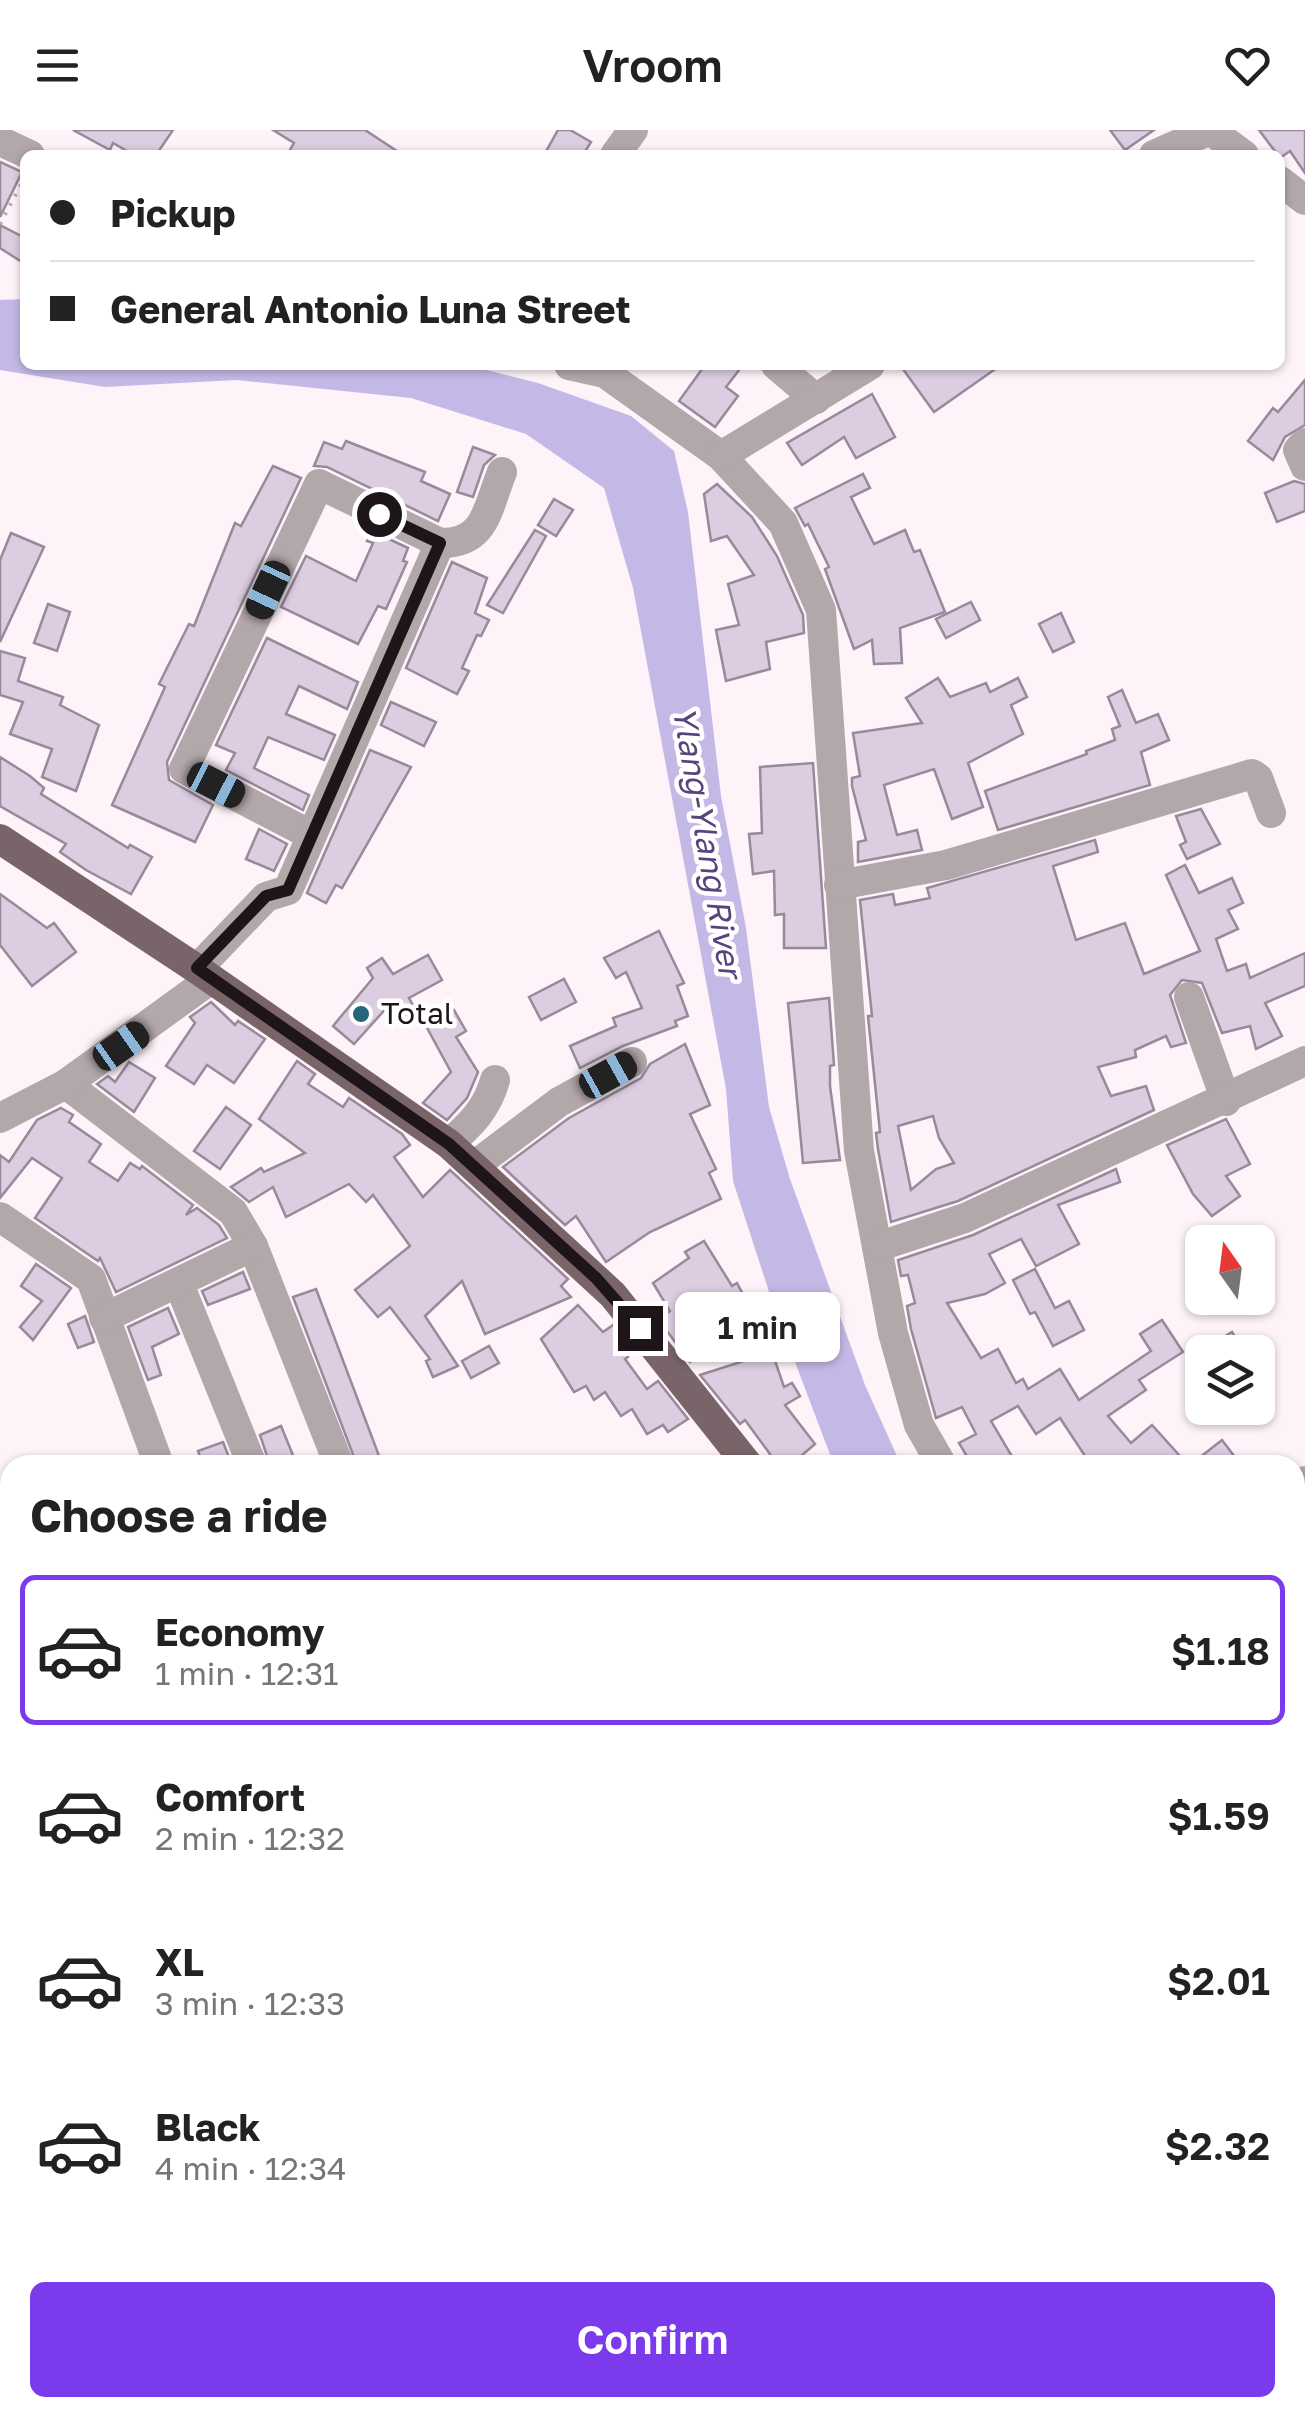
<!DOCTYPE html>
<meta charset="utf-8">
<style>
:root{--surface:#fff;--page:#f2f2f2;--text:#222;--muted:#767676;--line:#e0e0e0;--accent:#7c3aed}
body{margin:0;font-family:"Golos Text",sans-serif;background:var(--page);color:var(--text);height:100vh;display:flex;flex-direction:column;font-size:38px;white-space:nowrap}
*{box-sizing:border-box;margin:0}
p{font-size:32px;color:var(--muted)}
.icon{flex:none;width:55px;height:55px;fill:none;stroke:currentColor;stroke-width:2;stroke-linecap:round;stroke-linejoin:round}
.map{position:relative;flex:1;overflow:hidden}
.details{position:absolute;left:0px;top:1325px;width:1305px;height:962px;display:flex;flex-direction:column;background:var(--surface);border-radius:30px 30px 0 0;box-shadow:0 2px 8px #0004}
.details>*{flex:none}
.banner{position:absolute;left:20px;top:20px;width:1265px;height:220px;border-radius:15px;box-shadow:0 2px 8px #0004;display:grid;align-content:center;height:220px;padding:0 30px;background:var(--surface)}
.needle{width:65px;rotate:346deg}
.buttons{position:absolute;left:1185px;top:1095px;display:grid;gap:20px}
.buttons a{display:grid;place-items:center;width:90px;height:90px;border-radius:15px;background:var(--surface);box-shadow:0 2px 8px #0004;font-size:50px}
.end{position:absolute;width:45px;height:45px;margin:-22px;border:12px solid #1d151a;background:#fff;box-shadow:0 0 0 5px #fff}
.from{border-radius:50%}
.bubble{position:absolute;height:70px;border-radius:15px;background:var(--surface);box-shadow:0 2px 8px #0004;font-size:32px;font-weight:600;line-height:70px;text-align:center}
.car{position:absolute;width:30px;height:60px;margin:-30px -15px;border-radius:12px;box-shadow:0 0 8px 2px #0007;background:linear-gradient(#222 24%,#8ab4d8 0 40%,#222 0 76%,#8ab4d8 0 86%,#222 0)}
.banner b{display:flex;align-items:center;gap:35px;height:95px;font-size:38px}
.banner b+b{border-top:2px solid var(--line)}
.banner i{width:25px;height:25px;background:var(--text)}
ul{padding:0;list-style:none}
li{display:flex;align-items:center;gap:30px;height:150px;margin:0 20px 15px;padding:0 10px;border:5px solid transparent;border-radius:15px}
li div{flex:1}
li b{display:block;font-size:38px}
li em{font-style:normal;font-weight:600}
li.selected{border-color:var(--accent)}
li>.icon{width:90px;height:90px;stroke-width:1.5}
h2{padding:0 30px;font-size:45px;line-height:120px}
.cta{display:flex;gap:20px;margin-top:auto;padding:20px 30px}
.cta a{flex:1;height:115px;border-radius:15px;background:var(--accent);color:#fff;font-size:40px;font-weight:600;line-height:115px;text-align:center}
header{display:flex;justify-content:space-between;align-items:center;height:130px;padding:0 30px;background:var(--surface);font-size:45px;font-weight:600}
.map>svg:first-child{display:block}
.built{fill:#fedff1}
.water{fill:#c4b9e6}
.building{fill:#dccde0;stroke:#98899b;stroke-width:2.5;fill-rule:evenodd}
.lines{fill:none;stroke-linecap:round;stroke-linejoin:round}
.path{stroke:#b3a9ae;stroke-width:4;stroke-dasharray:2.5 8;stroke-linecap:butt}
.minor{stroke:#b2a7a9;stroke-width:30}
.major{stroke:#796569;stroke-width:30}
.route{stroke:#1d151a;stroke-width:12}
.poi-dot{fill:#28657c;stroke:#fff;stroke-width:4}
.labels{text-anchor:middle;stroke-width:9;stroke-linejoin:round;paint-order:stroke}
.poi-label{font-size:30px;fill:#1d151a;stroke:#fff;text-anchor:start}
.water-label{font-size:32px;font-style:italic;fill:#56447e;stroke:#fff}
</style>
<header><svg class="icon" aria-label="menu" viewBox="0 0 24 24"><path d="M4 6h16M4 12h16M4 18h16"/></svg>Vroom<svg class="icon" aria-label="heart" viewBox="0 0 24 24"><path d="M12 20l-8-8c-3-5 5-10 8-4 3-6 11-1 8 4z"/></svg></header>
<div class="map">
<svg width="1305" height="2287" viewBox="0 0 1305 2287">
<rect width="100%" height="100%" fill="#fdf3f8"/>
<path class="built" d="M1295,2087l10,23v177h-245l-4,-9h239z"/>
<path class="water" d="M25,169v66h442l71,18 93,33 43,35 14,61 33,284 25,132 23,179 21,72 75,206 36,80h-67l-61,-161 -40,-123 -7,-92 -93,-501 -29,-100 -78,-54 -115,-36 -175,-18 -131,7 -105,-17v-70z"/>
<g class="building">
<path d="M73,0h100l-17,25h-22l-21,-12 -3,7z"/>
<path d="M273,0h92l38,25h-116l7,-12z"/>
<path d="M558,0h12l21,12 -8,13h-39z"/>
<path d="M1110,0h44l-29,20z"/>
<path d="M1259,0h46v43l-15,-22 -10,7z"/>
<path d="M0,32l22,10 -22,45z"/>
<path d="M0,95l25,13v26l-25,-16z"/>
<path d="M705,235h38l-17,22 12,9 -23,31 -36,-26z"/>
<path d="M900,235h101l-67,47z"/>
<path d="M1305,250v45l-20,12 -12,23 -25,-19 25,-33 5,4z"/>
<path d="M872,264l23,43 -39,21 -12,-21 -42,28 -15,-22z"/>
<path d="M346,311l79,31 -4,9 29,13 -12,27 -111,-54 -13,-1 10,-24 18,7z"/>
<path d="M473,317l22,8 -11,10 -11,32 -16,-5z"/>
<path d="M273,336l28,12 -134,284 2,18 44,25 -18,37 -83,-37 53,-118 -6,-3 30,-60 5,2 41,-103 6,3z"/>
<path d="M863,344l7,14 -19,9 23,47 31,-14 9,22 6,-2 25,62 -45,16 2,35 -28,1 -2,-24 -18,9 -29,-80 4,-2 -21,-43 -3,2 -10,-18z"/>
<path d="M1294,351l11,3v27l-28,11 -12,-29z"/>
<path d="M717,354l35,33 25,39 26,59 1,18 -38,9 4,27 -44,12 -10,-51 23,-5 -11,-41 26,-9 -27,-39 -16,5 -7,-47z"/>
<path d="M554,369l19,11 -17,26 -18,-11z"/>
<path d="M535,400l11,6 -43,77 -16,-8z"/>
<path d="M372,401l36,17 -5,13 4,1 -21,47 -8,-3 -20,38 -77,-37 25,-51 50,25 17,-38 -6,-2z"/>
<path d="M11,403l33,14 -44,95v-82z"/>
<path d="M452,432l35,16 -12,35 14,7 -8,16 -4,-1 -15,33 7,3 -12,23 -51,-26z"/>
<path d="M971,472l9,18 -34,18 -10,-19z"/>
<path d="M48,474l22,8 -13,39 -23,-8z"/>
<path d="M1061,483l13,29 -21,10 -14,-28z"/>
<path d="M267,508l91,44 -11,27 -48,-23 -13,28 49,21 -11,25 -56,-23 -14,31 55,27 -6,15 -77,-40 9,-17 -19,-8z"/>
<path d="M0,521l25,7 -7,23 45,16 -3,8 39,20 -23,66 -34,-14 10,-28 -42,-15 13,-32 -23,-7z"/>
<path d="M938,548l12,19 36,-14 4,9 28,-14 9,19 -16,8 12,29 -55,29 15,44 -31,12 -18,-50 -50,16 13,50 20,-5 5,20 -64,12v-20l8,-2 -14,-54v-8l8,-2 -7,-43 69,-10 -16,-25z"/>
<path d="M1122,560l14,33 22,-9 11,26 -28,12 9,33 -152,45 -13,-39 102,-37 -1,-3 29,-11 -3,-11 8,-3 -12,-29z"/>
<path d="M391,572l45,20 -12,24 -43,-21z"/>
<path d="M370,620l41,17 -69,121 -6,-3 -10,18 -19,-10z"/>
<path d="M0,627l30,19 14,12 -3,6 87,54 2,-3 22,12 -21,37 -45,-24 -26,-18 6,-8 -66,-38z"/>
<path d="M813,633l13,185h-42v-34l-9,1 -1,-44 -21,3 -4,-40 13,-1 -2,-66z"/>
<path d="M1201,679l19,35 -33,15 -7,-14 6,-3 -10,-26z"/>
<path d="M259,699l28,15 -13,27 -28,-12z"/>
<path d="M1095,710l3,12 -45,14 23,74 49,-17 19,51 56,-23 -34,-76 19,-10 14,28 33,-15 11,25 -15,7 10,19 -22,10 11,32 19,-7 4,14 55,-25v33l-40,17 17,33 -26,13 -6,-23 -28,7 -20,-50 -20,-3 -12,15 16,48 -15,4 -5,-11 -31,14 1,7 -38,10 13,29 35,-10 8,24 -196,91 -67,21 -13,-73 -2,-16 4,-1 -12,-116h4l-12,-116 33,-6 2,11 35,-7 -3,-10zM933,986l6,22 15,25 -18,6 -25,21 -13,-64z"/>
<path d="M0,764l47,34 7,-5 22,29 -44,34 -32,-41z"/>
<path d="M659,801l25,52 -7,3 11,30 -13,5 2,5 -54,20 -43,22 -10,-22 46,-20 -3,-8 29,-10 -16,-36 -10,6 -12,-20z"/>
<path d="M428,825l14,25 -33,18 6,11 -16,10 -9,-15 -36,40 -21,-18 40,-48 -6,-10 15,-10 11,16z"/>
<path d="M564,849l12,23 -35,18 -12,-23z"/>
<path d="M829,868l5,67 -4,1v20l10,74 -37,3 -15,-160z"/>
<path d="M211,872l24,23 3,-4 27,18 -31,44 -27,-18 -13,19 -28,-18 29,-43 -5,-6z"/>
<path d="M454,880l12,21 -10,6 22,35 -11,26 -20,22 -24,-17 28,-31 -25,-46z"/>
<path d="M685,914l25,61 -20,9 26,55 -7,4 12,26 -71,33 -44,30 -30,-46 -11,9 -62,-58 66,-49 72,-40 9,-14z"/>
<path d="M297,931l18,13 -7,10 35,23 6,-9 53,36 8,11 -16,12 29,40 27,-27 118,109 -7,7 10,11 -86,37 -23,-53 -37,35 33,50 -25,11 -7,-16 4,-2 -40,-52 -12,10 -23,-27 55,-44 -37,-51 -7,7 -17,-18 -63,33 -13,-30 -24,15 -18,-15 30,-19 3,4 41,-19 -46,-34z"/>
<path d="M129,932l26,16 -21,34 -37,-28 11,-8 7,6z"/>
<path d="M226,977l25,18 -31,44 -26,-18z"/>
<path d="M61,978l12,7 -4,7 32,22 -12,18 29,19 12,-18 10,6 2,-3 51,39 -7,10 11,-7 22,17 8,13 -111,54 -16,-34 -2,3 -63,-43 27,-40 -30,-20 -32,40v-43l9,7 28,-42z"/>
<path d="M1226,989l24,45 -24,12 14,20 -28,20 -19,-22 -26,-49z"/>
<path d="M1116,1039l4,13 -62,23 21,39 -43,22 -15,-27 -32,15 16,29 -20,11 -38,9 34,55 17,-9 18,34 7,-4 5,10 32,-20 19,31 72,-49 -11,-17 22,-14 21,32 -44,28 7,10 -38,26 23,27 21,-18 36,40h-97l-31,-47 -24,16 -18,-28 -27,15 26,44h-45l-13,-22 17,-9 -14,-27 -26,11 -25,-89 -4,-23 8,-3 -7,-28 -7,1 -3,-16 75,-25z"/>
<path d="M704,1111l28,45 5,-3 23,44 -20,10 -8,-15 -34,23 7,10 -15,7 -32,-43 12,-8 -17,-28 36,-25 -4,-6z"/>
<path d="M36,1134l35,24 -38,52 -13,-13 22,-26 -21,-15z"/>
<path d="M1035,1139l20,39 14,-7 15,29 -31,16 -18,-34 -5,2 -17,-34z"/>
<path d="M243,1142l7,17 -42,16 -6,-14z"/>
<path d="M316,1159l65,172 -9,4h-15l-64,-168z"/>
<path d="M578,1175l25,27 10,-7 11,14 -5,5 9,13 -3,2 22,30 11,-8 30,38 -20,13 -5,-7 -16,9 -15,-25 -11,7 -16,-24 -11,8 -8,-14 -12,6 -33,-53z"/>
<path d="M168,1178l11,26 -27,13 9,28 -13,5 -20,-53z"/>
<path d="M85,1186l9,26 -16,6 -10,-24z"/>
<path d="M1232,1202l13,20h-45z"/>
<path d="M489,1216l10,17 -28,15 -9,-17z"/>
<path d="M772,1222l12,35 8,-4 8,13 -15,9 30,39 -14,12 6,9h-29l-33,-45 -5,4 -40,-49z"/>
<path d="M281,1296l16,39h-27l-10,-30z"/>
<path d="M1222,1310l19,25h-51z"/>
<path d="M223,1312l9,23h-29l-5,-14z"/>
</g>
<g class="lines">
<path class="path" d="M0,94l25,-47"/>
<g class="minor">
<path d="M1210,0l34,25"/>
<path d="M0,11l30,14"/>
<path d="M615,25l18,-25"/>
<path d="M1154,25l56,-25"/>
<path d="M1280,51l25,19"/>
<path d="M569,235l36,8 116,83 62,67 38,87 38,541 34,182 26,92 23,40"/>
<path d="M776,235l40,34"/>
<path d="M1305,313l-7,7 7,16"/>
<path d="M721,326l149,-91"/>
<path d="M311,705l-127,-66 135,-285 121,59"/>
<path d="M839,755l107,-20 306,-91 6,4 13,35"/>
<path d="M197,839l69,-72 22,-7 152,-347c46,1 47,-34 62,-71"/>
<path d="M1189,867l37,104"/>
<path d="M66,954l167,128 20,34 86,219"/>
<path d="M0,988l66,-34 145,-105"/>
<path d="M449,1014c22,-20 38,-35 46,-64"/>
<path d="M474,1036l85,-64 73,-40"/>
<path d="M0,1087l91,62 68,186"/>
<path d="M877,1117l88,-29 340,-157"/>
<path d="M179,1154l73,181"/>
<path d="M104,1188l149,-72"/>
<path d="M1295,1358l10,-7"/>
<path d="M1295,1605l10,-19"/>
<path d="M1295,1676l10,4"/>
<path d="M1295,1901l10,-3"/>
</g>
<g class="major">
<path d="M0,709l197,130 252,175 164,151 135,170"/>
<path d="M1295,1501l10,-19"/>
<path d="M1295,1561l10,-20"/>
<path d="M1295,2054l10,22"/>
<path d="M914,2287l4,-9"/>
<path d="M948,2287l8,-9"/>
</g>
</g>
<g class="lines">
<path class="route" d="M379,384l61,29 -152,347 -22,6 -69,72 252,176 147,134 44,50"/>
</g>
<circle class="poi-dot" cx="361" cy="884" r="10"/>
<g class="labels">
<g class="poi-label">
<text x="381" y="894">Total</text>
</g>
<g class="water-label">
<text transform="translate(707 712) rotate(80)" y="11">Ylang-Ylang River</text>
</g>
</g>
</svg>
<div class="buttons">
<a><svg class="needle" viewBox="-14 -14 28 28"><path d="M0-13l5 13h-10z" fill="#e53935"/><path d="M0 13l5-13h-10z" fill="#767676"/></svg></a>
<a><svg class="icon" aria-label="layers" viewBox="0 0 24 24"><path d="M12 4l9 5-9 5-9-5zM3 14l9 5 9-5"/></svg></a>
</div>
<i class="end from" style="left:379px;top:384px"></i>
<i class="end" style="left:640px;top:1198px"></i>
<div class="bubble" style="left:675px;top:1162px;width:165px">1 min</div>
<i class="car" style="left:268px;top:460px;rotate:205deg"></i>
<i class="car" style="left:216px;top:655px;rotate:117deg"></i>
<i class="car" style="left:121px;top:916px;rotate:55deg"></i>
<i class="car" style="left:608px;top:945px;rotate:61deg"></i>
<div class="banner">
<b><i class="from"></i>Pickup</b>
<b><i></i>General Antonio Luna Street</b>
</div>
<section class="details">
<h2>Choose a ride</h2>
<ul>
<li class="selected"><svg class="icon" aria-label="car" viewBox="0 0 24 24"><path d="M5 17H2v-5l4-1 3-4h7l3 4 3 1v5h-3M9 17h6M6 11h13"/><circle cx="7" cy="17" r="2"/><circle cx="17" cy="17" r="2"/></svg><div><b>Economy</b><p>1 min · 12:31</p></div><em>$1.18</em></li>
<li><svg class="icon" aria-label="car" viewBox="0 0 24 24"><path d="M5 17H2v-5l4-1 3-4h7l3 4 3 1v5h-3M9 17h6M6 11h13"/><circle cx="7" cy="17" r="2"/><circle cx="17" cy="17" r="2"/></svg><div><b>Comfort</b><p>2 min · 12:32</p></div><em>$1.59</em></li>
<li><svg class="icon" aria-label="car" viewBox="0 0 24 24"><path d="M5 17H2v-5l4-1 3-4h7l3 4 3 1v5h-3M9 17h6M6 11h13"/><circle cx="7" cy="17" r="2"/><circle cx="17" cy="17" r="2"/></svg><div><b>XL</b><p>3 min · 12:33</p></div><em>$2.01</em></li>
<li><svg class="icon" aria-label="car" viewBox="0 0 24 24"><path d="M5 17H2v-5l4-1 3-4h7l3 4 3 1v5h-3M9 17h6M6 11h13"/><circle cx="7" cy="17" r="2"/><circle cx="17" cy="17" r="2"/></svg><div><b>Black</b><p>4 min · 12:34</p></div><em>$2.32</em></li>
</ul>
<div class="cta"><a>Confirm</a></div>
</section>
</div>
